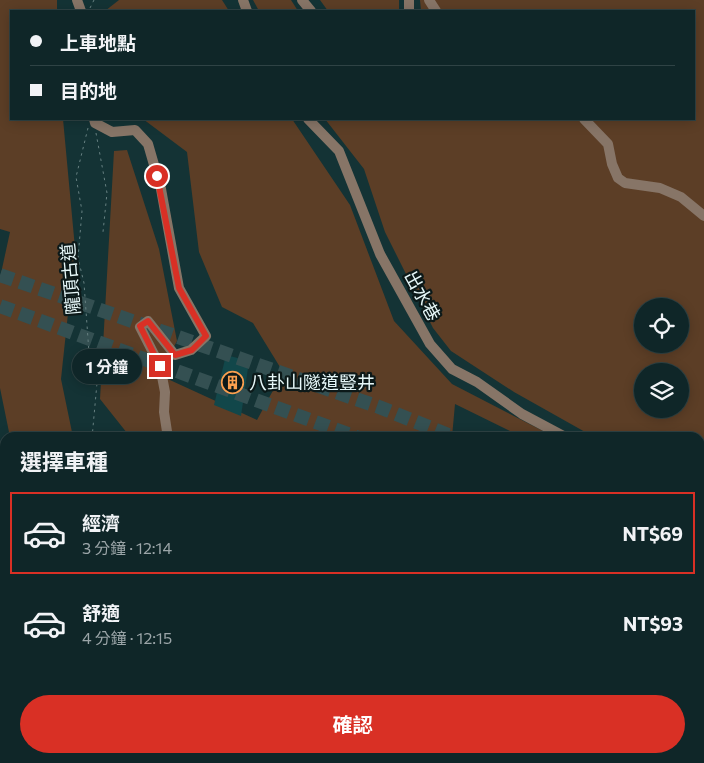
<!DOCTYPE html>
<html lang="zh-TW">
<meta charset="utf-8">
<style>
:root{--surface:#0f2628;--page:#1d3234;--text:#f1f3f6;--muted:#9ba5a8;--line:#2f4345;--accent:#d93025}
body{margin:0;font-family:Commissioner,"Noto Sans TC",sans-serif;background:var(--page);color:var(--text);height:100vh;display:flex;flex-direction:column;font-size:19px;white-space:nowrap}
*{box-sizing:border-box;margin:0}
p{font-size:16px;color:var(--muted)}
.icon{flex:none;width:28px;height:28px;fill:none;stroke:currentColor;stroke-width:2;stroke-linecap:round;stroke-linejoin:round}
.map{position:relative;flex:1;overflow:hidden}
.drawer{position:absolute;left:0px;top:432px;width:705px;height:331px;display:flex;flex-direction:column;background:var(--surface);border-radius:15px 15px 0 0;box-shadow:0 2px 12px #0003,0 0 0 1px var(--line)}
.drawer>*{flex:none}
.guide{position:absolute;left:10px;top:10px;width:685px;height:110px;border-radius:0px;box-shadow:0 2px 12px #0003,0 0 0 1px var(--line);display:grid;align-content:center;height:110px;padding:0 20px;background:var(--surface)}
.buttons{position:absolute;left:634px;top:298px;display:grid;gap:10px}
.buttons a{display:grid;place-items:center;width:55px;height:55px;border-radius:50%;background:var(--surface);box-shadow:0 2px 12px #0003,0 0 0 1px var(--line);font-size:25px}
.end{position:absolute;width:22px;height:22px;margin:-11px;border:6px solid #d93025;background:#fff;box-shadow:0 0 0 2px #fff}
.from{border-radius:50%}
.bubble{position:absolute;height:35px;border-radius:18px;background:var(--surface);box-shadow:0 2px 12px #0003,0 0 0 1px var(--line);font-size:16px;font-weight:700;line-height:35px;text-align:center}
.guide b{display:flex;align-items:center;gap:18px;height:48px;font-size:19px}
.guide b+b{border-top:1px solid var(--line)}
.guide i{width:12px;height:12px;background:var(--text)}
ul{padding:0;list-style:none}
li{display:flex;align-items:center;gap:15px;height:82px;margin:0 10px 8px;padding:0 10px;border:2px solid transparent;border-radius:0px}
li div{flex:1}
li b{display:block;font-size:19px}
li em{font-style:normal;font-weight:700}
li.selected{border-color:var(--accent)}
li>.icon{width:45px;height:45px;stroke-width:1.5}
h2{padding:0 20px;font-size:22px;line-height:60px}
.cta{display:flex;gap:10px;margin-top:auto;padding:10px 20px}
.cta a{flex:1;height:58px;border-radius:30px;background:var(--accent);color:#fff;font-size:20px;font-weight:700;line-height:58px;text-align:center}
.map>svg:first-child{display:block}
.green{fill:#5c3e26;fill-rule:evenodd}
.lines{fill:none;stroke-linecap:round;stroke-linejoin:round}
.stream{stroke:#256a6d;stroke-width:2.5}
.building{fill:#12474a}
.highway-tunnel{stroke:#345052;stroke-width:14;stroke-dasharray:14 7;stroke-linecap:butt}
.path{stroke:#678182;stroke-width:1;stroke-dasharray:2.5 4;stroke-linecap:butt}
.minor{stroke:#877567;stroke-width:10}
.route{stroke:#d93025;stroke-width:6}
.labels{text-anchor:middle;stroke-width:4.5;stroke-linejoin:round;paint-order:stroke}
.street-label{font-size:18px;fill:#e6f7f8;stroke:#0c1919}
.poi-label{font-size:18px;fill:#e6f7f8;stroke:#0c1919;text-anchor:start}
</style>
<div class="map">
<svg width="704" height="763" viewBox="0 0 704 763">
<rect width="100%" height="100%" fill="#143335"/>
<g class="green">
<path d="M0,0h57v11h-46v108h52l12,129 -14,131 12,58h-63l-10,-49v-110l10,-46 -10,-3z"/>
<path d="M119,0h103l7,11h-124z"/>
<path d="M253,0h38l7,11h-39z"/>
<path d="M320,0h79v11h-71z"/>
<path d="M420,0h284v475h-4v-37l-106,-1 -80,-45 -63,-41 -18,-23 -48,-96 -21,-63 -39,-50h369v-108h-273zM642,306h38v38h-38zM642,371h38v38h-38z"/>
<path d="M143,119h149l58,86 44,116 58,63 93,48 6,5h-29l-67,-33 -3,33h-325v-4l-27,-34 14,-248 13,-1 32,99 18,92 -18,34 98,45 26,-48 -30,-49 -31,-16 -23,-55 -12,-100z"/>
<path d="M700,556l4,2v205h-622l-3,-4h621z"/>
</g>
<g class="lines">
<g class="stream">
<path d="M0,519l5,-3"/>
<path d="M0,557l5,9"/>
<path d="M44,759l4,4"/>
</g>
</g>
<path class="building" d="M226,355l23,6 -8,55 -27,-11z"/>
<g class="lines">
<g class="highway-tunnel">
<path d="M0,275l379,132 77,31"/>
<path d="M0,306l359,132"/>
<path d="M700,538l4,2"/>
<path d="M700,579l4,2"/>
</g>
<g class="path">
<path d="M90,8l4,-8"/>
<path d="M88,128l-12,49 6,34 -4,47 6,25 5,70 8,30 -5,55"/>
<path d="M96,133l11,60 -4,39"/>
<path d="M183,759l2,4"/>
</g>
<g class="minor">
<path d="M77,0l4,11"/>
<path d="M243,0l4,11"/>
<path d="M302,0l9,11"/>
<path d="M429,0l7,11"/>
<path d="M409,11v-11"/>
<path d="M94,119l1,4 17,9 23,-2 13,14 13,45 18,99 27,48 -15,14 -16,5 -27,-34 -8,6 20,39 5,26 -1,20 4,26"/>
<path d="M308,119l31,32 41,103 50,90 22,25 25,13 45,32 45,24"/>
<path d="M584,119l24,25 4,20 6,14 7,5 35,5 21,9 23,19"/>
<path d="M0,464l5,15"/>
<path d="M700,488h4"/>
<path d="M0,513l5,-5"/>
<path d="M0,569c6,16 0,42 5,61"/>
<path d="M38,759l2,4"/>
<path d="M319,759l3,4"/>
</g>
</g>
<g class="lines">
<path class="route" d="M157,176l22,112 27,48 -14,14 -17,5 -27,-34 -8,5 20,40"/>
</g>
<defs>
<symbol id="building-ring" viewBox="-11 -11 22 22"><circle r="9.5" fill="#0c1919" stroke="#fa9f4f" stroke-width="1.5"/><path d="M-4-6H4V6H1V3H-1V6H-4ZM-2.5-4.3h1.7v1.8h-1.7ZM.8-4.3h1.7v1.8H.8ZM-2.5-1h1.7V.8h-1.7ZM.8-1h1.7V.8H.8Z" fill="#fa9f4f"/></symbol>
</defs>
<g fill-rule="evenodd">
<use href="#building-ring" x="220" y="370" width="25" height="25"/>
</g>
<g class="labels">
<g class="street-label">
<text transform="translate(71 279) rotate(-95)" y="6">隴頂古道</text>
<text transform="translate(422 296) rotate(61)" y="6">出水巷</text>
</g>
<g class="poi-label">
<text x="249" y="389">八卦山隧道豎井</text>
</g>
</g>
</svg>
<div class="buttons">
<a><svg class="icon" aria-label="locate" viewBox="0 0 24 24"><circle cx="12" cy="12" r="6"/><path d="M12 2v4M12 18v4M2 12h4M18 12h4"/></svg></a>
<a><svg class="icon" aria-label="layers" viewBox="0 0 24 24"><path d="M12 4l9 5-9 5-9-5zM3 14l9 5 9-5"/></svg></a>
</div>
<i class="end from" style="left:157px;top:176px"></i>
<i class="end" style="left:160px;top:366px"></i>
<div class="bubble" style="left:72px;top:349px;width:70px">1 分鐘</div>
<div class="guide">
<b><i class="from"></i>上車地點</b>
<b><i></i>目的地</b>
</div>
<section class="drawer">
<h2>選擇車種</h2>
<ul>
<li class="selected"><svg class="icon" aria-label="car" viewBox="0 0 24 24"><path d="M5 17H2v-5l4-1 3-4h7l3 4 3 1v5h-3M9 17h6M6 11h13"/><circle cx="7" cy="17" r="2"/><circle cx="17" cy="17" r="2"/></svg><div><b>經濟</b><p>3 分鐘 · 12:14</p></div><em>NT$69</em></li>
<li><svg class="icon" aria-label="car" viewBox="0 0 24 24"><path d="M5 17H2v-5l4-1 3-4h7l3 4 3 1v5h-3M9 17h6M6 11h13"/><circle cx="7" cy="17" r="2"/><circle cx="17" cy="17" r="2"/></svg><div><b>舒適</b><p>4 分鐘 · 12:15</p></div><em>NT$93</em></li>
</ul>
<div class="cta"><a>確認</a></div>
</section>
</div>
